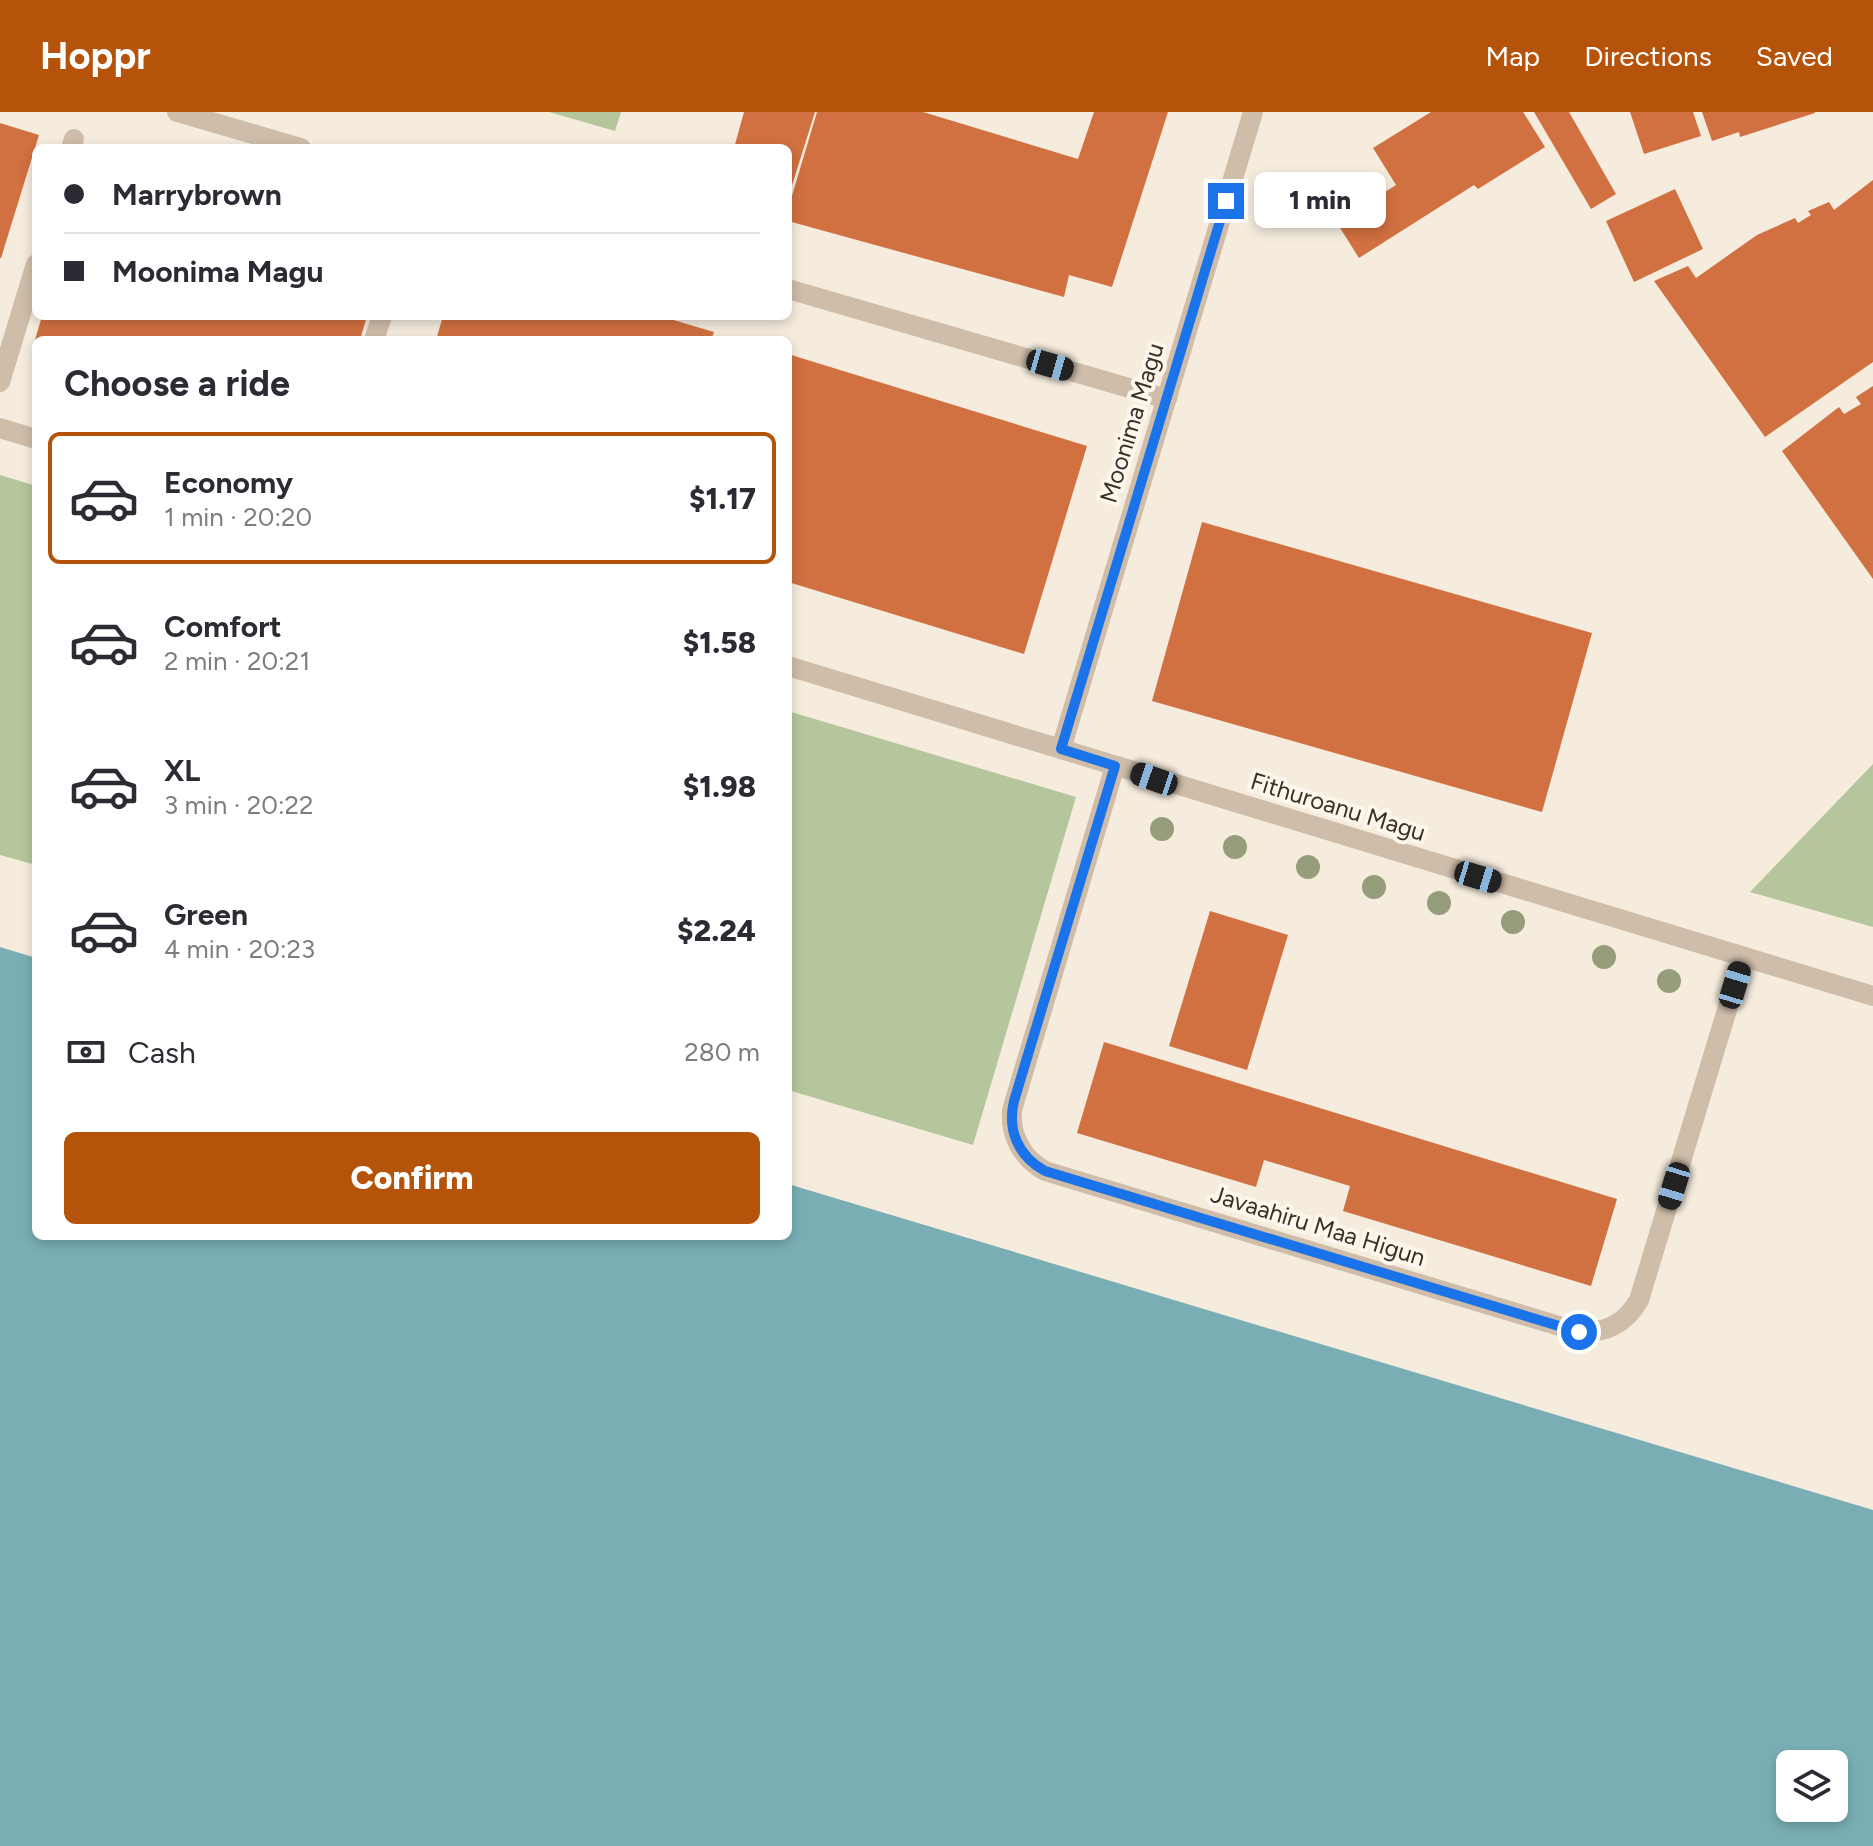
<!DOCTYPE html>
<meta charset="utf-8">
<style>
:root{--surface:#fff;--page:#f7f7f7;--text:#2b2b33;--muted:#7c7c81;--line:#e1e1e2;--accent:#b45309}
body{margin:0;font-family:Figtree,sans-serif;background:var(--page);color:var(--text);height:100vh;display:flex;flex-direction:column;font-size:30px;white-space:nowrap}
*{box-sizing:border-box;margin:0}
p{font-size:26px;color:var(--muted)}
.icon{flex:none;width:44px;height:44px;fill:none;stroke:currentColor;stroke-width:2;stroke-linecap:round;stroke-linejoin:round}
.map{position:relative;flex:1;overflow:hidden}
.details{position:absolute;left:32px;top:224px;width:760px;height:904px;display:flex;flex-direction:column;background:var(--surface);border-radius:12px;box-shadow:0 4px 12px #0003}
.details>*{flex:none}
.guide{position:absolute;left:32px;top:32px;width:760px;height:176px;border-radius:12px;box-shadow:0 4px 12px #0003;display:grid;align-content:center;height:176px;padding:0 32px;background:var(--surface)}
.buttons{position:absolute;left:1776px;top:1638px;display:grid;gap:16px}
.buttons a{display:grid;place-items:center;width:72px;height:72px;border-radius:12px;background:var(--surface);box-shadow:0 4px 12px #0003;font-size:40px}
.end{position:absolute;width:36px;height:36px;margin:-18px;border:10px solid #1a73e8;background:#fff;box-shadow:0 0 0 4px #fff}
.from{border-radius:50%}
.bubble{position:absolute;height:56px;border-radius:12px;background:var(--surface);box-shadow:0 4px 12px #0003;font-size:26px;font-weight:800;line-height:56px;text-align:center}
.car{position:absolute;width:24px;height:48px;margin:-24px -12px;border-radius:10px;box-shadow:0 0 6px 2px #0007;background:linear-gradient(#222 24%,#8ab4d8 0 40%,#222 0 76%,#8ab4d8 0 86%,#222 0)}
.guide b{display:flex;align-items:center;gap:28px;height:76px;font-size:30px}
.guide b+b{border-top:2px solid var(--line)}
.guide i{width:20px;height:20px;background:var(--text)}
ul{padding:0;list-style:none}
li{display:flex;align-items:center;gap:24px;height:132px;margin:0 16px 12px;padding:0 16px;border:4px solid transparent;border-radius:12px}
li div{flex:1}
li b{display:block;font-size:30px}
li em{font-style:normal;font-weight:800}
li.on{border-color:var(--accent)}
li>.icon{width:72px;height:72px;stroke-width:1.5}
h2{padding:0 32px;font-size:36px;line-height:96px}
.pay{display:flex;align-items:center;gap:20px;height:88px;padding:0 32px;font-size:30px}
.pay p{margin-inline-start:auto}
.action{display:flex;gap:16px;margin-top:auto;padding:16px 32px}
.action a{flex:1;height:92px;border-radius:12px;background:var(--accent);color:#fff;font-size:32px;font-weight:800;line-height:92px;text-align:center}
header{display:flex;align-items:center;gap:48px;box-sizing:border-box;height:112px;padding:0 40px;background:var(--accent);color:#fff}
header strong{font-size:38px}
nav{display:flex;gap:44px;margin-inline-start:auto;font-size:28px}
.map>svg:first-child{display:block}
.green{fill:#b5c69c}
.water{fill:#7aaeb5;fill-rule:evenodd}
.building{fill:#d17040}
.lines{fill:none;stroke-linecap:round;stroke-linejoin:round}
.service{stroke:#cfbda9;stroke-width:20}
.minor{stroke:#cfbda9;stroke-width:20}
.tertiary{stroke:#cfbda9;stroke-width:20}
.tree{fill:#959d7b}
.route{stroke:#1a73e8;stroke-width:10}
.labels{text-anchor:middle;stroke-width:8;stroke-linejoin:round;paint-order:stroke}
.street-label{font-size:24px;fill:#3b3029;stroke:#fcf6ec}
</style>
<header>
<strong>Hoppr</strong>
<nav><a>Map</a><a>Directions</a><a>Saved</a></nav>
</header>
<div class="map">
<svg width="1873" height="1734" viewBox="0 0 1873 1734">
<rect width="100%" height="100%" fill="#f5ecde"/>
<g class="green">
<path d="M549,0h72l-6,19z"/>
<path d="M0,363l36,11v379l-36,-10z"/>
<path d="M788,599l288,86 -103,348 -185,-55z"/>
<path d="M1873,652v163l-123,-35z"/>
</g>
<path class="water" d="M0,835l36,11v278h752v-52l1085,326v336h-1873zM1790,1652h44v44h-44z"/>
<g class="building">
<path d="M744,0h71l-26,83 -1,-47h-54z"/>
<path d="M817,0h106l155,47 16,-47h74l-56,175 -43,-12 -5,22 -276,-76v-12z"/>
<path d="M1431,0h92l22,35 -67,42 -4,-4 -115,73 -22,-35 59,-38 -23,-37z"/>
<path d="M1534,0h35l47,82 -25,15z"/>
<path d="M1630,0h63l8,24 -57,18z"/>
<path d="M1702,0h113v1l-75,24 -1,-5 -27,9z"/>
<path d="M0,11l39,12 -38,123h-1z"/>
<path d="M1873,68v182l-108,75 -111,-156 34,-15 8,12 61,-43 38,-17 3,5 13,-8 -3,-4 21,-9 5,8z"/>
<path d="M1675,77l28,60 -69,33 -28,-61z"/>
<path d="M42,204h325l-7,24h-325z"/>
<path d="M443,204h217l54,16 -3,8h-275z"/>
<path d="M788,242l299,92 -63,208 -236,-72z"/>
<path d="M1873,274v193l-91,-128 57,-44 5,7 17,-10 -5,-7z"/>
<path d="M1202,410l390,111 -50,179 -390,-111z"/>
<path d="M1210,799l78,24 -41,135 -78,-24z"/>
<path d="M1104,930l513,157 -26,87 -248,-75 7,-25 -86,-26 -8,27 -179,-54z"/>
</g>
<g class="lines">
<g class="service">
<path d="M177,0l124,36"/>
<path d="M71,36l3,-9"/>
<path d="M788,177l379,110"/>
<path d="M374,228l8,-24"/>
<path d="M0,270l36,-118"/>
</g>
<g class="minor">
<path d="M1061,637l192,-637"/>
<path d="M1115,654l-103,344c-2,26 10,48 33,61l534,161c26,2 47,-9 60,-32l104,-343"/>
</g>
<g class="tertiary">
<path d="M0,316l36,11"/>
<path d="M788,554l1085,330"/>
</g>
</g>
<g class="tree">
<circle cx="1162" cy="717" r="12"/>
<circle cx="1235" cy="735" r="12"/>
<circle cx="1308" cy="755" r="12"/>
<circle cx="1374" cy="775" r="12"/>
<circle cx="1439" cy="791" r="12"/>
<circle cx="1513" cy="810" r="12"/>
<circle cx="1604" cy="845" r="12"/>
<circle cx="1669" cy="869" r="12"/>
</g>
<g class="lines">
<path class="route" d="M1226,89l-165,548 54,17 -101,335c-7,29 4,55 31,70l534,161"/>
</g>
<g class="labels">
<g class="street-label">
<text transform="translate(1132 311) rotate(-73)" y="8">Moonima Magu</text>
<text transform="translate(1338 695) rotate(17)" y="8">Fithuroanu Magu</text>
<text transform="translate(1318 1114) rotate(17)" y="8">Javaahiru Maa Higun</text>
</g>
</g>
</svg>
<div class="buttons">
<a><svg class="icon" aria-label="layers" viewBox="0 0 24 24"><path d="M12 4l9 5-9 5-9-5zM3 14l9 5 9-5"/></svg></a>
</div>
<i class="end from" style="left:1579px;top:1220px"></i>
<i class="end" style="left:1226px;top:89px"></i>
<div class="bubble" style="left:1254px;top:60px;width:132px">1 min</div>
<i class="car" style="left:1050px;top:253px;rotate:106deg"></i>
<i class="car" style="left:1154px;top:667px;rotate:289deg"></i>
<i class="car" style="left:1478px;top:765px;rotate:107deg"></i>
<i class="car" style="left:1735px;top:873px;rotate:17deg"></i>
<i class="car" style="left:1674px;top:1074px;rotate:197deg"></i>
<div class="guide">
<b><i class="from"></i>Marrybrown</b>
<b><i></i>Moonima Magu</b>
</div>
<section class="details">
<h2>Choose a ride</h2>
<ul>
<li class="on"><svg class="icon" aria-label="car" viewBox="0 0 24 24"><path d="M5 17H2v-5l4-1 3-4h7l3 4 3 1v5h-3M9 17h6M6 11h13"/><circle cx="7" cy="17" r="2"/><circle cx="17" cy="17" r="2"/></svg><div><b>Economy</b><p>1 min · 20:20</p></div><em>$1.17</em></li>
<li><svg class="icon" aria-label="car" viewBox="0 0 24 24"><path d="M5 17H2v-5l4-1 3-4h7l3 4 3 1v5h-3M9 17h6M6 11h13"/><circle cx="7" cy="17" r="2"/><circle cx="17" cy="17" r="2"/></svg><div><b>Comfort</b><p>2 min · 20:21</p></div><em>$1.58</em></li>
<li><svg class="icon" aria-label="car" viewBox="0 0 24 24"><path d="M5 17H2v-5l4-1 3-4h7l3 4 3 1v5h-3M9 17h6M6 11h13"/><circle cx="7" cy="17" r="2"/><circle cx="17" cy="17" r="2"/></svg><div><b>XL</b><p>3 min · 20:22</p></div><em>$1.98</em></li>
<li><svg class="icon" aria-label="car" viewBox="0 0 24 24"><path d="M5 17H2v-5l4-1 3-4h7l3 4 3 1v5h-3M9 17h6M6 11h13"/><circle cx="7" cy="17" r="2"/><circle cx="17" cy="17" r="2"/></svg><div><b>Green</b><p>4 min · 20:23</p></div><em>$2.24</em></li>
</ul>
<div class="pay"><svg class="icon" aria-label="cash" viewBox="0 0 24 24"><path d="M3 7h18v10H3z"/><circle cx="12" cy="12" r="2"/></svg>Cash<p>280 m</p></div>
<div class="action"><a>Confirm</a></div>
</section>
</div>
